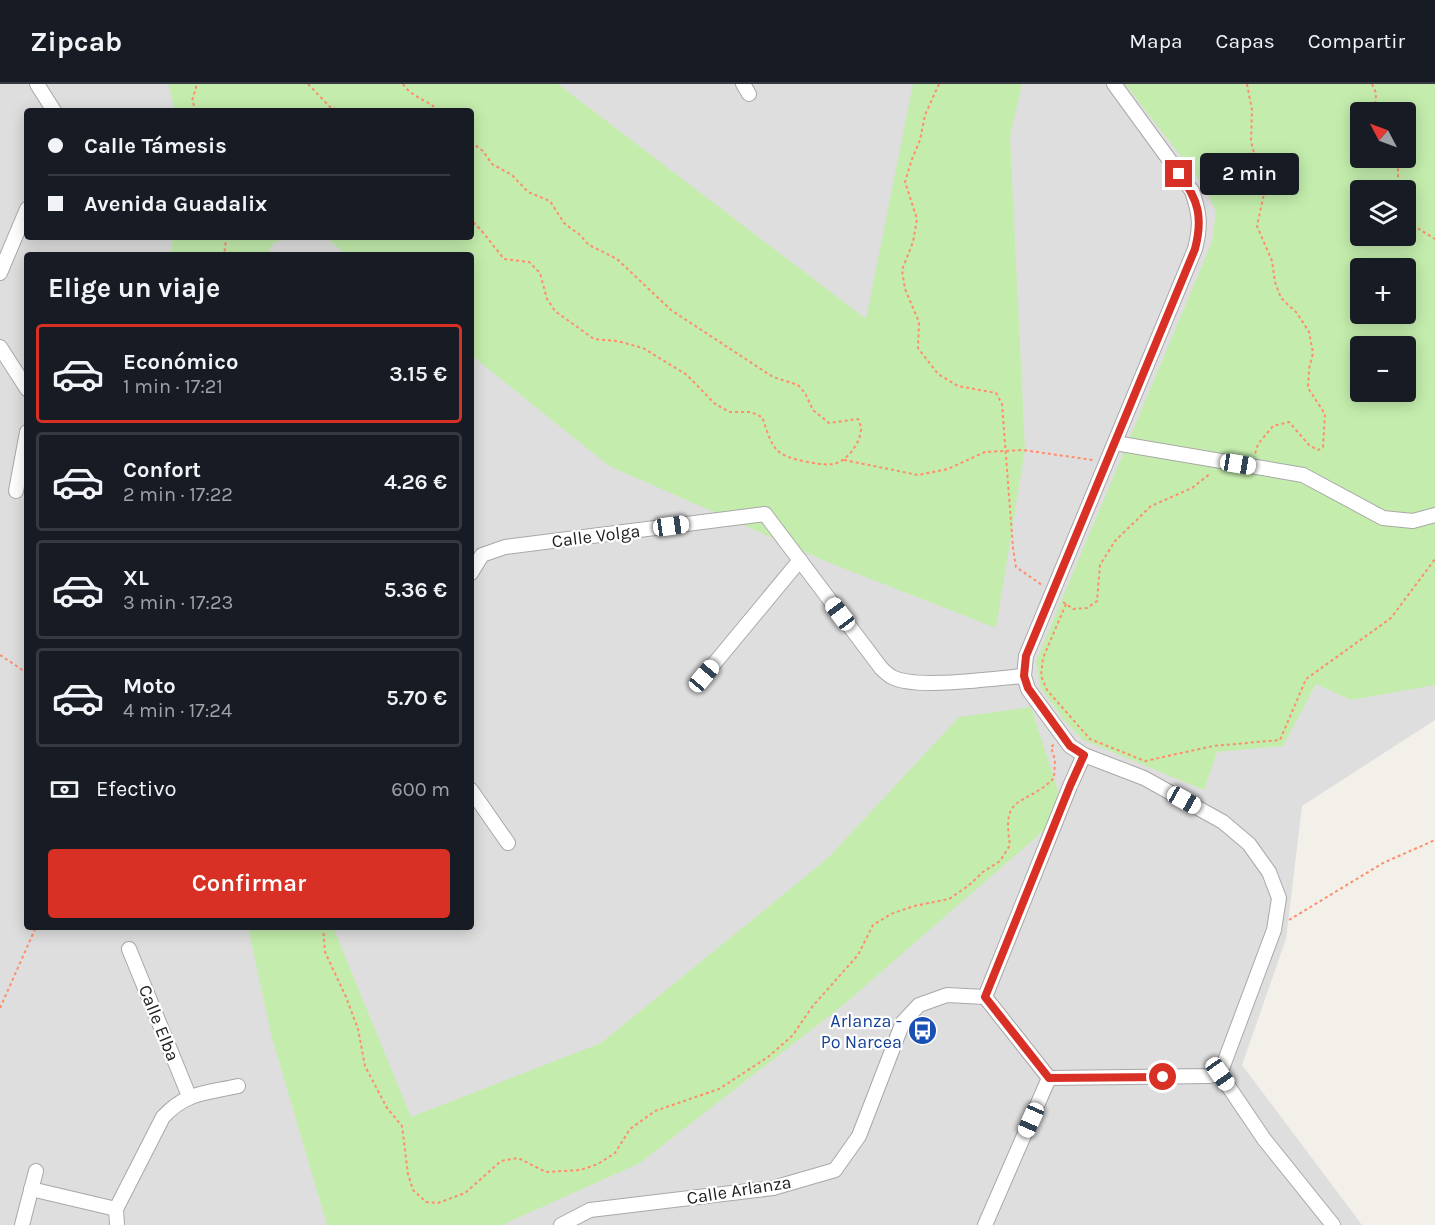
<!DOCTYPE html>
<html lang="es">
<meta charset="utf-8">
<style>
:root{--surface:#171b24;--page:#20242c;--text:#f1f3f6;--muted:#9ea1a6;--line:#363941;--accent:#d93025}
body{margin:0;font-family:Karla,sans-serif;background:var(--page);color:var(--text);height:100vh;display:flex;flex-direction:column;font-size:22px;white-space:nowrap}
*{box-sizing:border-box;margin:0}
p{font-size:20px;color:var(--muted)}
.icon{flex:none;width:33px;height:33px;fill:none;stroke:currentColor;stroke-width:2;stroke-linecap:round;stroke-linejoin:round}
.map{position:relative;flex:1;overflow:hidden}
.details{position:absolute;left:24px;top:168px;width:450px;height:678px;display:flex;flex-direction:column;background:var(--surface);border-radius:6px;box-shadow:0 3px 15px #0003}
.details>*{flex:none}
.guide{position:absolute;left:24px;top:24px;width:450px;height:132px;border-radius:6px;box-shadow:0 3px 15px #0003;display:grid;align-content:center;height:132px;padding:0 24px;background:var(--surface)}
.needle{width:39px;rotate:311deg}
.buttons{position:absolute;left:1350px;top:18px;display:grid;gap:12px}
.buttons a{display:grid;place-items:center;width:66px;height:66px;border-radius:6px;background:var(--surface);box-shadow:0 3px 15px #0003;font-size:30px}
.end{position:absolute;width:27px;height:27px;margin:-14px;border:8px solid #d93025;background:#fff;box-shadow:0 0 0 3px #fff}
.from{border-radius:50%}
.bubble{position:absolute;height:42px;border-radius:6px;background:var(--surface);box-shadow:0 3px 15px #0003;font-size:20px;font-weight:600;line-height:42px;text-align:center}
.car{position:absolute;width:18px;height:36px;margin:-18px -9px;border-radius:8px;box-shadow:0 0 4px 2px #0007;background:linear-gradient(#fff 24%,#345 0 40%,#fff 0 76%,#345 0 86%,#fff 0)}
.guide b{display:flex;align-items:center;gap:21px;height:57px;font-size:22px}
.guide b+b{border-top:2px solid var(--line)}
.guide i{width:15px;height:15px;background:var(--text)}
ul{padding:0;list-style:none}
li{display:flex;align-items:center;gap:18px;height:99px;margin:0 12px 9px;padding:0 12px;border:3px solid var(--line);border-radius:6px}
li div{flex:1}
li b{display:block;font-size:22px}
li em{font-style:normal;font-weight:600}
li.on{border-color:var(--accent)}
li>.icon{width:54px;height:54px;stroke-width:1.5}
h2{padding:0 24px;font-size:27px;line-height:72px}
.pay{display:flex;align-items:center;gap:15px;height:66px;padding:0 24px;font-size:22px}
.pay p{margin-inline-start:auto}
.button{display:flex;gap:12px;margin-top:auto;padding:12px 24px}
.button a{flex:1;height:69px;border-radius:6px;background:var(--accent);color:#fff;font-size:24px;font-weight:600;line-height:69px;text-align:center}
header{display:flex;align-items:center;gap:36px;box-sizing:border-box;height:84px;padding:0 30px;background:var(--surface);border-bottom:2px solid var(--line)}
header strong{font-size:28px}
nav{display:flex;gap:33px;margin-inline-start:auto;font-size:21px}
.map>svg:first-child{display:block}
.residential{fill:#dfdede;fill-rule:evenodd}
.grass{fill:#c4edad;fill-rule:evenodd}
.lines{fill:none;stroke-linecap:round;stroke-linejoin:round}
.minor-casing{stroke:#a8a8a8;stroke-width:16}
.path{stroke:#fe8d6c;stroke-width:2;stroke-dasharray:3 3;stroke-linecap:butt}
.minor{stroke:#fff;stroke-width:14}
.route{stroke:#d93025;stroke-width:8}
.labels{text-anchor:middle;stroke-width:4.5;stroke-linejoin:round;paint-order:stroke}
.street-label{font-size:18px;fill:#212121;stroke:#fff}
.transit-label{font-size:18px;fill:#164399;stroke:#fff;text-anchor:end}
</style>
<header>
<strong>Zipcab</strong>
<nav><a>Mapa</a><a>Capas</a><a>Compartir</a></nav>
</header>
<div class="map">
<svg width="1435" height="1141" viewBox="0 0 1435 1141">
<rect width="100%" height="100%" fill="#f2f0e8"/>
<path class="residential" d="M0,0h1435v636l-133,86 -16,133 -44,126 120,160h-1362zM27,27h444v126h-444zM1360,28h46v46h-46zM1360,106h46v46h-46zM27,171h444v672h-444zM1360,184h46v46h-46zM1360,262h46v46h-46z"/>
<g class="grass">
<path d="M168,0h390l308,235 47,-235h109l-12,53 15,313 -29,178 -166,-65 -221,-97 -138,-111v-100h-124l-22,-18h146v-126h-296z"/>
<path d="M1125,0h310v601l-84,15 -35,-16 -33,62 -66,6 -13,38 -121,-50 -19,-20 -24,-33 -4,-26 176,-419 4,-31 -12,-25zM1360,28h46v46h-46zM1360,106h46v46h-46zM1360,184h46v46h-46zM1360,262h46v46h-46z"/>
<path d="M173,153h114l-16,8 -2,10h-99z"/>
<path d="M1031,623l34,105 -223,194 -202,157 -138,62h-175l-55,-187 -24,-111h85l78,190 190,-74 227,-185 131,-141z"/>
</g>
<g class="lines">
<defs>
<g id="minor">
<path d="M37,0l17,27"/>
<path d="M743,0l6,10"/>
<path d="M1114,0l78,107c8,23 9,35 3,58l-169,407 -2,20 4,13 42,57 14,9 60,23 79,44 26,22 20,28 10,26 -5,32 -54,144"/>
<path d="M0,189l27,-64"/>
<path d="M0,263l27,42"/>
<path d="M1115,359l188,32 80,43 30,3 22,-6"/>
<path d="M16,407l11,-59"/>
<path d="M471,489l11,-18 23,-8 260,-33 116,154c3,3 7,7 11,9 24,13 103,1 132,-1"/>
<path d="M704,592l96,-116"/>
<path d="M471,706l37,53"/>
<path d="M129,865l60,147"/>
<path d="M985,913l85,-211 14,-31"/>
<path d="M985,913l64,81"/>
<path d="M1220,990l44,65 69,86"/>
<path d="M1049,994l160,-2 11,-2"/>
<path d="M31,1105l85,20"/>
<path d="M22,1141l14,-54"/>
<path d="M117,1141l-1,-16 47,-92c23,-25 44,-24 75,-31"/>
<path d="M561,1141l29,-15 183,-22 62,-18 24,-34 44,-114 16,-17 28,-10 38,2"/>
<path d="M985,1141l64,-147"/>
</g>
</defs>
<use href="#minor" class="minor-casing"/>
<g class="path">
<path d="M308,0l22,23 10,4"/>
<path d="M403,0c8,13 25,16 36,27"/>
<path d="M939,0l-14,31 -5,25 -8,19 -7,23 12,37 -4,23 -11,28 3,19 14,33 -1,26 20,26 20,12 38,7 6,11 11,144 3,19 26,18"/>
<path d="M1247,0l5,26 -1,31 13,53 -7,32 15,35 3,21 6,16 16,15 12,19 4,21 -4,16 -1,19 17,26 -2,33 -5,3 -9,-5 -20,-23 -16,4 -15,18 -3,10"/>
<path d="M1372,0l4,9 -1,19"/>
<path d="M197,27l-5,-10 5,-17"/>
<path d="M471,58l12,9 9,13 20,11 16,17 22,9 14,22 16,12 9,10 28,14 54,51 102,67 25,8 7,8 8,17 16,13 29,-4c1,3 3,6 3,10 0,13 -14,33 -28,35 -10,2 -41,-4 -51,-10 -12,-7 -15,-25 -20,-37l-11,-5h-22l-15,-9 -27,-28 -44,-27 -26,-7 -23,-2 -39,-28 -8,-12 -7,-26 -11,-11 -25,-3 -23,-29 -10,-10"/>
<path d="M1392,74l6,10v22"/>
<path d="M1406,131l8,11 21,13"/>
<path d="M224,153l2,3 -2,15"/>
<path d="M844,376l74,15 30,-6 37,-17 38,-2 70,10"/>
<path d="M1063,518l10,7 14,-1 10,-7 3,-36 15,-24 36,-35 41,-18 19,-15"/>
<path d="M1066,520l-23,54 -2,18 6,14 43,49 55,22 68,-15 67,-6 26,-61 85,-61 44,-59"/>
<path d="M0,571l27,18"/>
<path d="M1289,836l94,-57 52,-23"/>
<path d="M323,843l2,25 21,45 12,32 7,37 22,42 15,18 6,48 5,16 13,12 12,1 27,-10 36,-32 17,-3 28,14 34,-2 18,-6 17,-11 15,-24 25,-18 64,-22 49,-32 25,-22 19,-28 46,-52 15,-30 18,-11 23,-8 35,-7 19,-13 15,-14 17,-11 10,-16c-9,-53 14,-37 44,-67l1,-18 -4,-13 4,-3"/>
<path d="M0,924l36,-81"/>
</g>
<use href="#minor" class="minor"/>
</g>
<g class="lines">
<path class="route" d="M1163,993l-114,1 -64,-81 85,-211 14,-31 -14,-9 -42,-58 -4,-12 2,-20 169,-407c8,-31 4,-49 -16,-75"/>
</g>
<defs>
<symbol id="bus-disc" viewBox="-11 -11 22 22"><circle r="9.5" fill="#1a4fb4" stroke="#fff"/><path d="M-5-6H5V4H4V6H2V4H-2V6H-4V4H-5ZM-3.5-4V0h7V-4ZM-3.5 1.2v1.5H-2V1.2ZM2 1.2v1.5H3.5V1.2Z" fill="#fff"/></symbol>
</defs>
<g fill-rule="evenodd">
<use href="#bus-disc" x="906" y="930" width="33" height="33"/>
</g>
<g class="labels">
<g class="street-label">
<text transform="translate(596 452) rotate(-7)" y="6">Calle Volga</text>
<text transform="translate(159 939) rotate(68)" y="6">Calle Elba</text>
<text transform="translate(739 1106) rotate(-9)" y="6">Calle Arlanza</text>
</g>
<g class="transit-label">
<text x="902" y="943">Arlanza -<tspan x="902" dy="21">Pº Narcea</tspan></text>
</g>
</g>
</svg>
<div class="buttons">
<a><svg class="needle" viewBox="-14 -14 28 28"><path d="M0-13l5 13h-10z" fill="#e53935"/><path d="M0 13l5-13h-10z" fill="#9ea1a6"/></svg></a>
<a><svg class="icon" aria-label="layers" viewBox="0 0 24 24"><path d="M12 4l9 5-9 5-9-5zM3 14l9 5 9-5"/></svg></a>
<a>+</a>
<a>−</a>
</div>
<i class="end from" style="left:1163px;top:993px"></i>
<i class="end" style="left:1179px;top:90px"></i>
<div class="bubble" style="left:1200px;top:69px;width:99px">2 min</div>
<i class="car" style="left:1238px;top:380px;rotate:99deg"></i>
<i class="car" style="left:671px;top:442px;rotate:82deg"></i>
<i class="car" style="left:840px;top:530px;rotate:323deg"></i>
<i class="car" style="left:704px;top:592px;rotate:40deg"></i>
<i class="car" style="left:1184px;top:716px;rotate:119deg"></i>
<i class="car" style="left:1220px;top:990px;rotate:145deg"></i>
<i class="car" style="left:1031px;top:1036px;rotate:204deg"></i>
<div class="guide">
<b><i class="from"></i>Calle Támesis</b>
<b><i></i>Avenida Guadalix</b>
</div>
<section class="details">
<h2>Elige un viaje</h2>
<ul>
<li class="on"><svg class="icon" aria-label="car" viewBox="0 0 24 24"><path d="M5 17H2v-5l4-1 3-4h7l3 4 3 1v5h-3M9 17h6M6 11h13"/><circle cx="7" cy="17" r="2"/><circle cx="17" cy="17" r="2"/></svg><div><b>Económico</b><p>1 min · 17:21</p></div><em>3.15 €</em></li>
<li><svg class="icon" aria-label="car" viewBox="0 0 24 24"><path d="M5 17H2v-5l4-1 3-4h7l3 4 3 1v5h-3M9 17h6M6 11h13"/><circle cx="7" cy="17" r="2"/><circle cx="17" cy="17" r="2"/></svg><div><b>Confort</b><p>2 min · 17:22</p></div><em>4.26 €</em></li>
<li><svg class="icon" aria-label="car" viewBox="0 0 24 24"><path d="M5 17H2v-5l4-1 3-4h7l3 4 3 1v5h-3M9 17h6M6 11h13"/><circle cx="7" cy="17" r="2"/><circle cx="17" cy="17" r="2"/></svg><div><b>XL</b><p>3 min · 17:23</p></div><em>5.36 €</em></li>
<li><svg class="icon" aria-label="car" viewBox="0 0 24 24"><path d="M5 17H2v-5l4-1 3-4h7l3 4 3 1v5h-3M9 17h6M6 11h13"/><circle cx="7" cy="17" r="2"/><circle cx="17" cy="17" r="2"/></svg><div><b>Moto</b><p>4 min · 17:24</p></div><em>5.70 €</em></li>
</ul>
<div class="pay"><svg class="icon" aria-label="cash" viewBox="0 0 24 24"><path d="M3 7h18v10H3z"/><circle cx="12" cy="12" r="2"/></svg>Efectivo<p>600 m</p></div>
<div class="button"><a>Confirmar</a></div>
</section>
</div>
